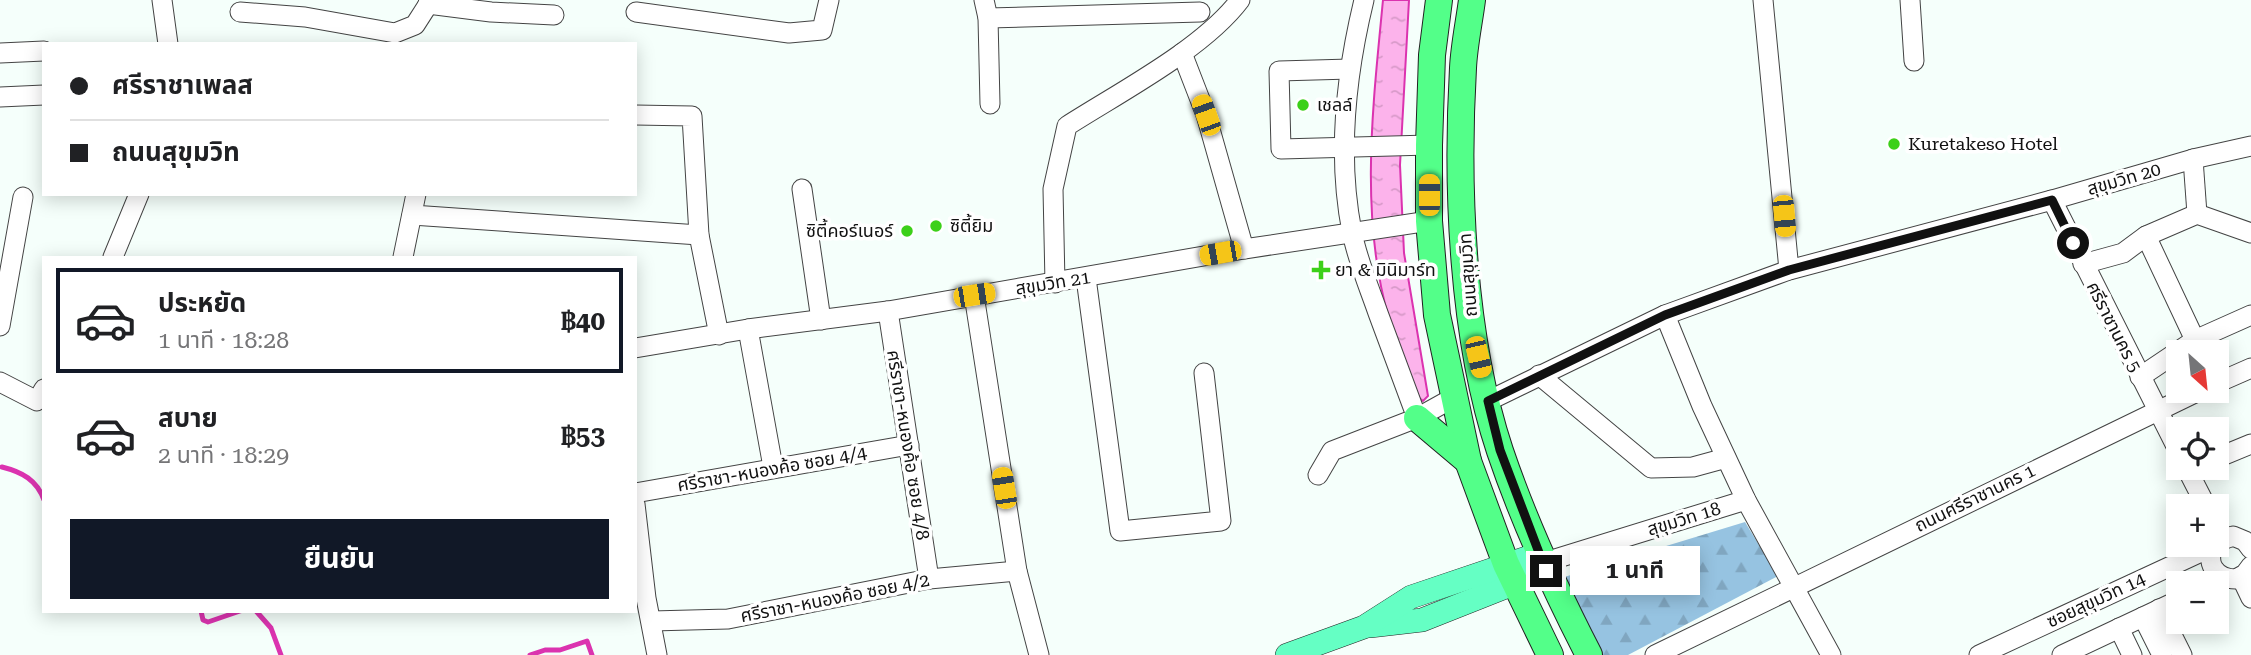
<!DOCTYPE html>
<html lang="th">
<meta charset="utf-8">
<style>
:root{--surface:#fff;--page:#f2f2f2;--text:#202124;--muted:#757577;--line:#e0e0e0;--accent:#111827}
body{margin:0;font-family:"Roboto Serif","Noto Sans Thai",serif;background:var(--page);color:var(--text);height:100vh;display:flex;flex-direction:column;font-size:26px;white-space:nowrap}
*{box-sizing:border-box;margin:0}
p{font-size:23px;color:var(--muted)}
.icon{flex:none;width:38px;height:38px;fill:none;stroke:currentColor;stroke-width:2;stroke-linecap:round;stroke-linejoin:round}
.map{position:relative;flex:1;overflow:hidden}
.sheet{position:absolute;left:42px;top:256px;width:595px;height:357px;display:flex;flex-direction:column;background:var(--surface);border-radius:0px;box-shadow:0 4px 18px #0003}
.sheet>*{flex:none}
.banner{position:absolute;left:42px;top:42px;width:595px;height:154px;border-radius:0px;box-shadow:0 4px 18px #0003;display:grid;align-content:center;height:154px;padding:0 28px;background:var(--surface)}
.needle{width:46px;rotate:153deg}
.buttons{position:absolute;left:2166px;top:340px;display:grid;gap:14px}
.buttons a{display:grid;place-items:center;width:63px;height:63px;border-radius:0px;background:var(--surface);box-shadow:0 4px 18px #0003;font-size:35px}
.end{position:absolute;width:32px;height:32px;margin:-16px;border:9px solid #111;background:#fff;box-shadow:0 0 0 4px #fff}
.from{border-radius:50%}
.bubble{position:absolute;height:49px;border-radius:0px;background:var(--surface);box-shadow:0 4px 18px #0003;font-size:23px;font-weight:700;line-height:49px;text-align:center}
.car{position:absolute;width:21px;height:42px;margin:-21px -10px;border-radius:9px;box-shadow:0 0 5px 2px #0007;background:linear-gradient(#f5c518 24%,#345 0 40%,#f5c518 0 76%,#345 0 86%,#f5c518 0)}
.banner b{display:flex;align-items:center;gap:24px;height:66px;font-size:26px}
.banner b+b{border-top:2px solid var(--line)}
.banner i{width:18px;height:18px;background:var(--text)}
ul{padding:12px 0 0;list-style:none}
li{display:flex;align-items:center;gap:21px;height:105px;margin:0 14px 10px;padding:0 14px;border:4px solid transparent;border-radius:0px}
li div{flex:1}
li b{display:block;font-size:26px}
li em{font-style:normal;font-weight:700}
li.selected{border-color:var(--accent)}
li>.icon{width:63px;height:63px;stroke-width:1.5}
.cta{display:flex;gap:14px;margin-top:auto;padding:14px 28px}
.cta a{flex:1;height:80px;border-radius:0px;background:var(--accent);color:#fff;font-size:28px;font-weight:700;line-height:80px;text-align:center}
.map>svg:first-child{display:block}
.forest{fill:url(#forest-firs)}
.water{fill:url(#water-ripples);stroke:#db33af;stroke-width:2}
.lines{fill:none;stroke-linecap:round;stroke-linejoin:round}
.stream{stroke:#db33af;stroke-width:5}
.minor-casing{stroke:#444;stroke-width:21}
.major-casing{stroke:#222;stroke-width:24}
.highway-casing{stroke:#222;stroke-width:28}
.minor{stroke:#fff;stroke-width:19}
.major{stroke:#65ffc4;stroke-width:23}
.highway{stroke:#53ff89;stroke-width:26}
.route{stroke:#111;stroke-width:9}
.poi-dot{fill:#3cd019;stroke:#fff;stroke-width:2.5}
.labels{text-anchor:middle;stroke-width:7;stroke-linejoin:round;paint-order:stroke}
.poi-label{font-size:18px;fill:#111;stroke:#fff;text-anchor:start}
.street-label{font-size:18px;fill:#111;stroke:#fff}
</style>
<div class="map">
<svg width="2251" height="655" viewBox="0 0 2251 655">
<defs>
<pattern id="forest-firs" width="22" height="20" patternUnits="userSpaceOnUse" patternTransform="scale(1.75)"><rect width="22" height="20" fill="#96c3e1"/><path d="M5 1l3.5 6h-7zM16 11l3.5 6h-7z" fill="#80a6c0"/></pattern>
<pattern id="water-ripples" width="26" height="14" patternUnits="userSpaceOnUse" patternTransform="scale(1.75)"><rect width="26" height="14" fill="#fcb3eb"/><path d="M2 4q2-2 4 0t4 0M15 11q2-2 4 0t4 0" fill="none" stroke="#d799c8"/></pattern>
</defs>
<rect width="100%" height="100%" fill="#f5fffb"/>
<path class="forest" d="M1745,522l33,54 -150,79h-26l-41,-77z"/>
<path class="water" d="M1383,0h26l-9,165 4,88 24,143 -5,5 -4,-3c-10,-26 -22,-52 -30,-79 -30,-103 -16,-214 -6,-319z"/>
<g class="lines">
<g class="stream">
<path d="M2,467c20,5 35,13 42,33"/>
<path d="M201,611l2,9 5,2 32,-11"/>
<path d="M256,611l15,17 10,27"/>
<path d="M530,655l15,-5h15l27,-9 5,14"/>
</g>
<defs>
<g id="minor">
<path d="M162,0l6,44"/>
<path d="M984,0l4,18 2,86"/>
<path d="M1364,0c-18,74 -27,156 -12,232 5,27 17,55 26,81 13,35 26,70 39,105"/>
<path d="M1763,0l26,270"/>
<path d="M1910,0l4,61"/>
<path d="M428,4l63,8 63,3"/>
<path d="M240,12l65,5 90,16 20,-8 16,-25"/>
<path d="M636,12l153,21 33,-3 7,-30"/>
<path d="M988,18l212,-6"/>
<path d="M0,53l44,-2"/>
<path d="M1182,53l24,62 38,134"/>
<path d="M1350,69l-71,2 2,78 148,-4"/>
<path d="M0,97l44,-2"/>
<path d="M635,115l57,1 7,119 20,100"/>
<path d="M2193,159l4,55"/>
<path d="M802,189l19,131"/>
<path d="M2052,200l127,252"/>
<path d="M412,215l287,20"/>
<path d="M2146,236l49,104"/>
<path d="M113,257l26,-63"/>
<path d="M403,257l13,-63"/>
<path d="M2083,264l40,-11 23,-17 51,-22 54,19"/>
<path d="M1086,278l34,253 101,-10 -17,-148"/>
<path d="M1055,283l-2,-94 14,-63c53,-34 136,-77 173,-126"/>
<path d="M974,295l43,276 22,84"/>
<path d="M888,311l41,268"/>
<path d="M1665,315l37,91 44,94 85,155"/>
<path d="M0,326l23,-129"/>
<path d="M748,329l25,138"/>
<path d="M635,348l113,-19 140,-18 356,-62 185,-28"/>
<path d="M1539,375l112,93 42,-1 33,-9"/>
<path d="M2140,377l55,-37 56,-25"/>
<path d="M0,382l37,19 7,-12"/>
<path d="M2217,383l34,-15"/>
<path d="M1488,401l177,-86 124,-45 263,-70 141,-41 58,-13"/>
<path d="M2217,458l34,-14"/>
<path d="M2186,467l20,39"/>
<path d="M1318,475l14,-24 85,-33 36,-20"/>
<path d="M635,493l274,-48"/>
<path d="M635,504l11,94 11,57"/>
<path d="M2217,542l16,-6 12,5 6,8"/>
<path d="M2215,544c-11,18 0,35 21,35l9,-5 6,-8"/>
<path d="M1542,563l204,-63"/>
<path d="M2241,577l10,21"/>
<path d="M2159,609l23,46"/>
<path d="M2143,617l19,38"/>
<path d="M652,621l76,-2 201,-40 88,-8"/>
<path d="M2119,628l13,27"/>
<path d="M1655,655l546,-265"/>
<path d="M1979,655l235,-109"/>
<path d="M2062,655l117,-55"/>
</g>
<g id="major">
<path d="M1370,626l52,-6 124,-49"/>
<path d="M1287,655l77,-28 47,-30 127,-43"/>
</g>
<g id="highway">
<path d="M1439,0l-7,55 -3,90v76l8,94 31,146 38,103 44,91"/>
<path d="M1472,0c-3,23 -8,46 -9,68 -7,120 -1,269 37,383 24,71 55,138 89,204"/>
<path d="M1417,418l51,43"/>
</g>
</defs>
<use href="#minor" class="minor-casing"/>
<use href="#major" class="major-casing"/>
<use href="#highway" class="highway-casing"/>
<use href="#minor" class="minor"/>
<use href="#major" class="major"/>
<use href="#highway" class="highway"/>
</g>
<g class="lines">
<path class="route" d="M1546,571l-46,-121 -12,-49 177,-86 124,-45 263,-70 21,43"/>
</g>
<g class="poi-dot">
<circle cx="1303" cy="105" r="7"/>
<circle cx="1894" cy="144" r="7"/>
<circle cx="936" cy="226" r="7"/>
<circle cx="907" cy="231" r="7"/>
<path d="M1317.5 259.5h7v7h7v7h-7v7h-7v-7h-7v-7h7z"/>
</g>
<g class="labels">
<g class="poi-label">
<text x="1317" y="111">เชลล์</text>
<text x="1908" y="150">Kuretakeso Hotel</text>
<text x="950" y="232">ซิตี้ยิม</text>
<text x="893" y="237" text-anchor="end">ซิตี้คอร์เนอร์</text>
<text x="1335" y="276">ยา &amp; มินิมาร์ท</text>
</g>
<g class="street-label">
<text transform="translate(2124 179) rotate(-16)" y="6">สุขุมวิท 20</text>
<text transform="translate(1468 275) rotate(-94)" y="6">ถนนสุขุมวิท</text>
<text transform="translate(1053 283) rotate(-9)" y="6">สุขุมวิท 21</text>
<text transform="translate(2114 327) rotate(63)" y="6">ศรีราชานคร 5</text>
<text transform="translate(908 445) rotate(81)" y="6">ศรีราชา-หนองค้อ ซอย 4/8</text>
<text transform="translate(772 469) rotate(-10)" y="6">ศรีราชา-หนองค้อ ซอย 4/4</text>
<text transform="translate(1975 498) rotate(-26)" y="6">ถนนศรีราชานคร 1</text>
<text transform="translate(1684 519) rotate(-17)" y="6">สุขุมวิท 18</text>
<text transform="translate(835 598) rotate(-11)" y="6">ศรีราชา-หนองค้อ ซอย 4/2</text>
<text transform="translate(2096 600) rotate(-25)" y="6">ซอยสุขุมวิท 14</text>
</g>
</g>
</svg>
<div class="buttons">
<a><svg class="needle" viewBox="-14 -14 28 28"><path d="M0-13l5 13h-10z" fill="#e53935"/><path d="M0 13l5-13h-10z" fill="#757577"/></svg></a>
<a><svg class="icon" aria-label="locate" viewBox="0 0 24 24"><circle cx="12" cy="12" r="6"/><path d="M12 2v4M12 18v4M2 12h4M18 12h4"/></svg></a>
<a>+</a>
<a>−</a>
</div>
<i class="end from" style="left:2073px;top:243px"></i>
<i class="end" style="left:1546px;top:571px"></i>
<div class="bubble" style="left:1570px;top:546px;width:130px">1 นาที</div>
<i class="car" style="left:1206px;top:115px;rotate:340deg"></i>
<i class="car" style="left:1429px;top:195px;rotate:0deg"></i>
<i class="car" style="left:1784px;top:216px;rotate:175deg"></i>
<i class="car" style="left:1220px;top:253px;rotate:260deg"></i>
<i class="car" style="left:974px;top:295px;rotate:81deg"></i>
<i class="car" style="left:1478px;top:357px;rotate:167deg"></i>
<i class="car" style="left:1004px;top:488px;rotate:351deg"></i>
<div class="banner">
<b><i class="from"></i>ศรีราชาเพลส</b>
<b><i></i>ถนนสุขุมวิท</b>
</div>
<section class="sheet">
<ul>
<li class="selected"><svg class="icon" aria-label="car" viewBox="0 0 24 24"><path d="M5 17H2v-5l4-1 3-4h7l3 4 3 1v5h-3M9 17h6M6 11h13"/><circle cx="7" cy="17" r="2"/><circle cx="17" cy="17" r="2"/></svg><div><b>ประหยัด</b><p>1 นาที · 18:28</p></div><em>฿40</em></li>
<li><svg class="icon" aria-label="car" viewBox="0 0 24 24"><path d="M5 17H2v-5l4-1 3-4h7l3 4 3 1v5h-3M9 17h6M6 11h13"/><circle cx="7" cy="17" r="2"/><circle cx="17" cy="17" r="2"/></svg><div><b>สบาย</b><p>2 นาที · 18:29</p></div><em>฿53</em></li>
</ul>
<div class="cta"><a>ยืนยัน</a></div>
</section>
</div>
